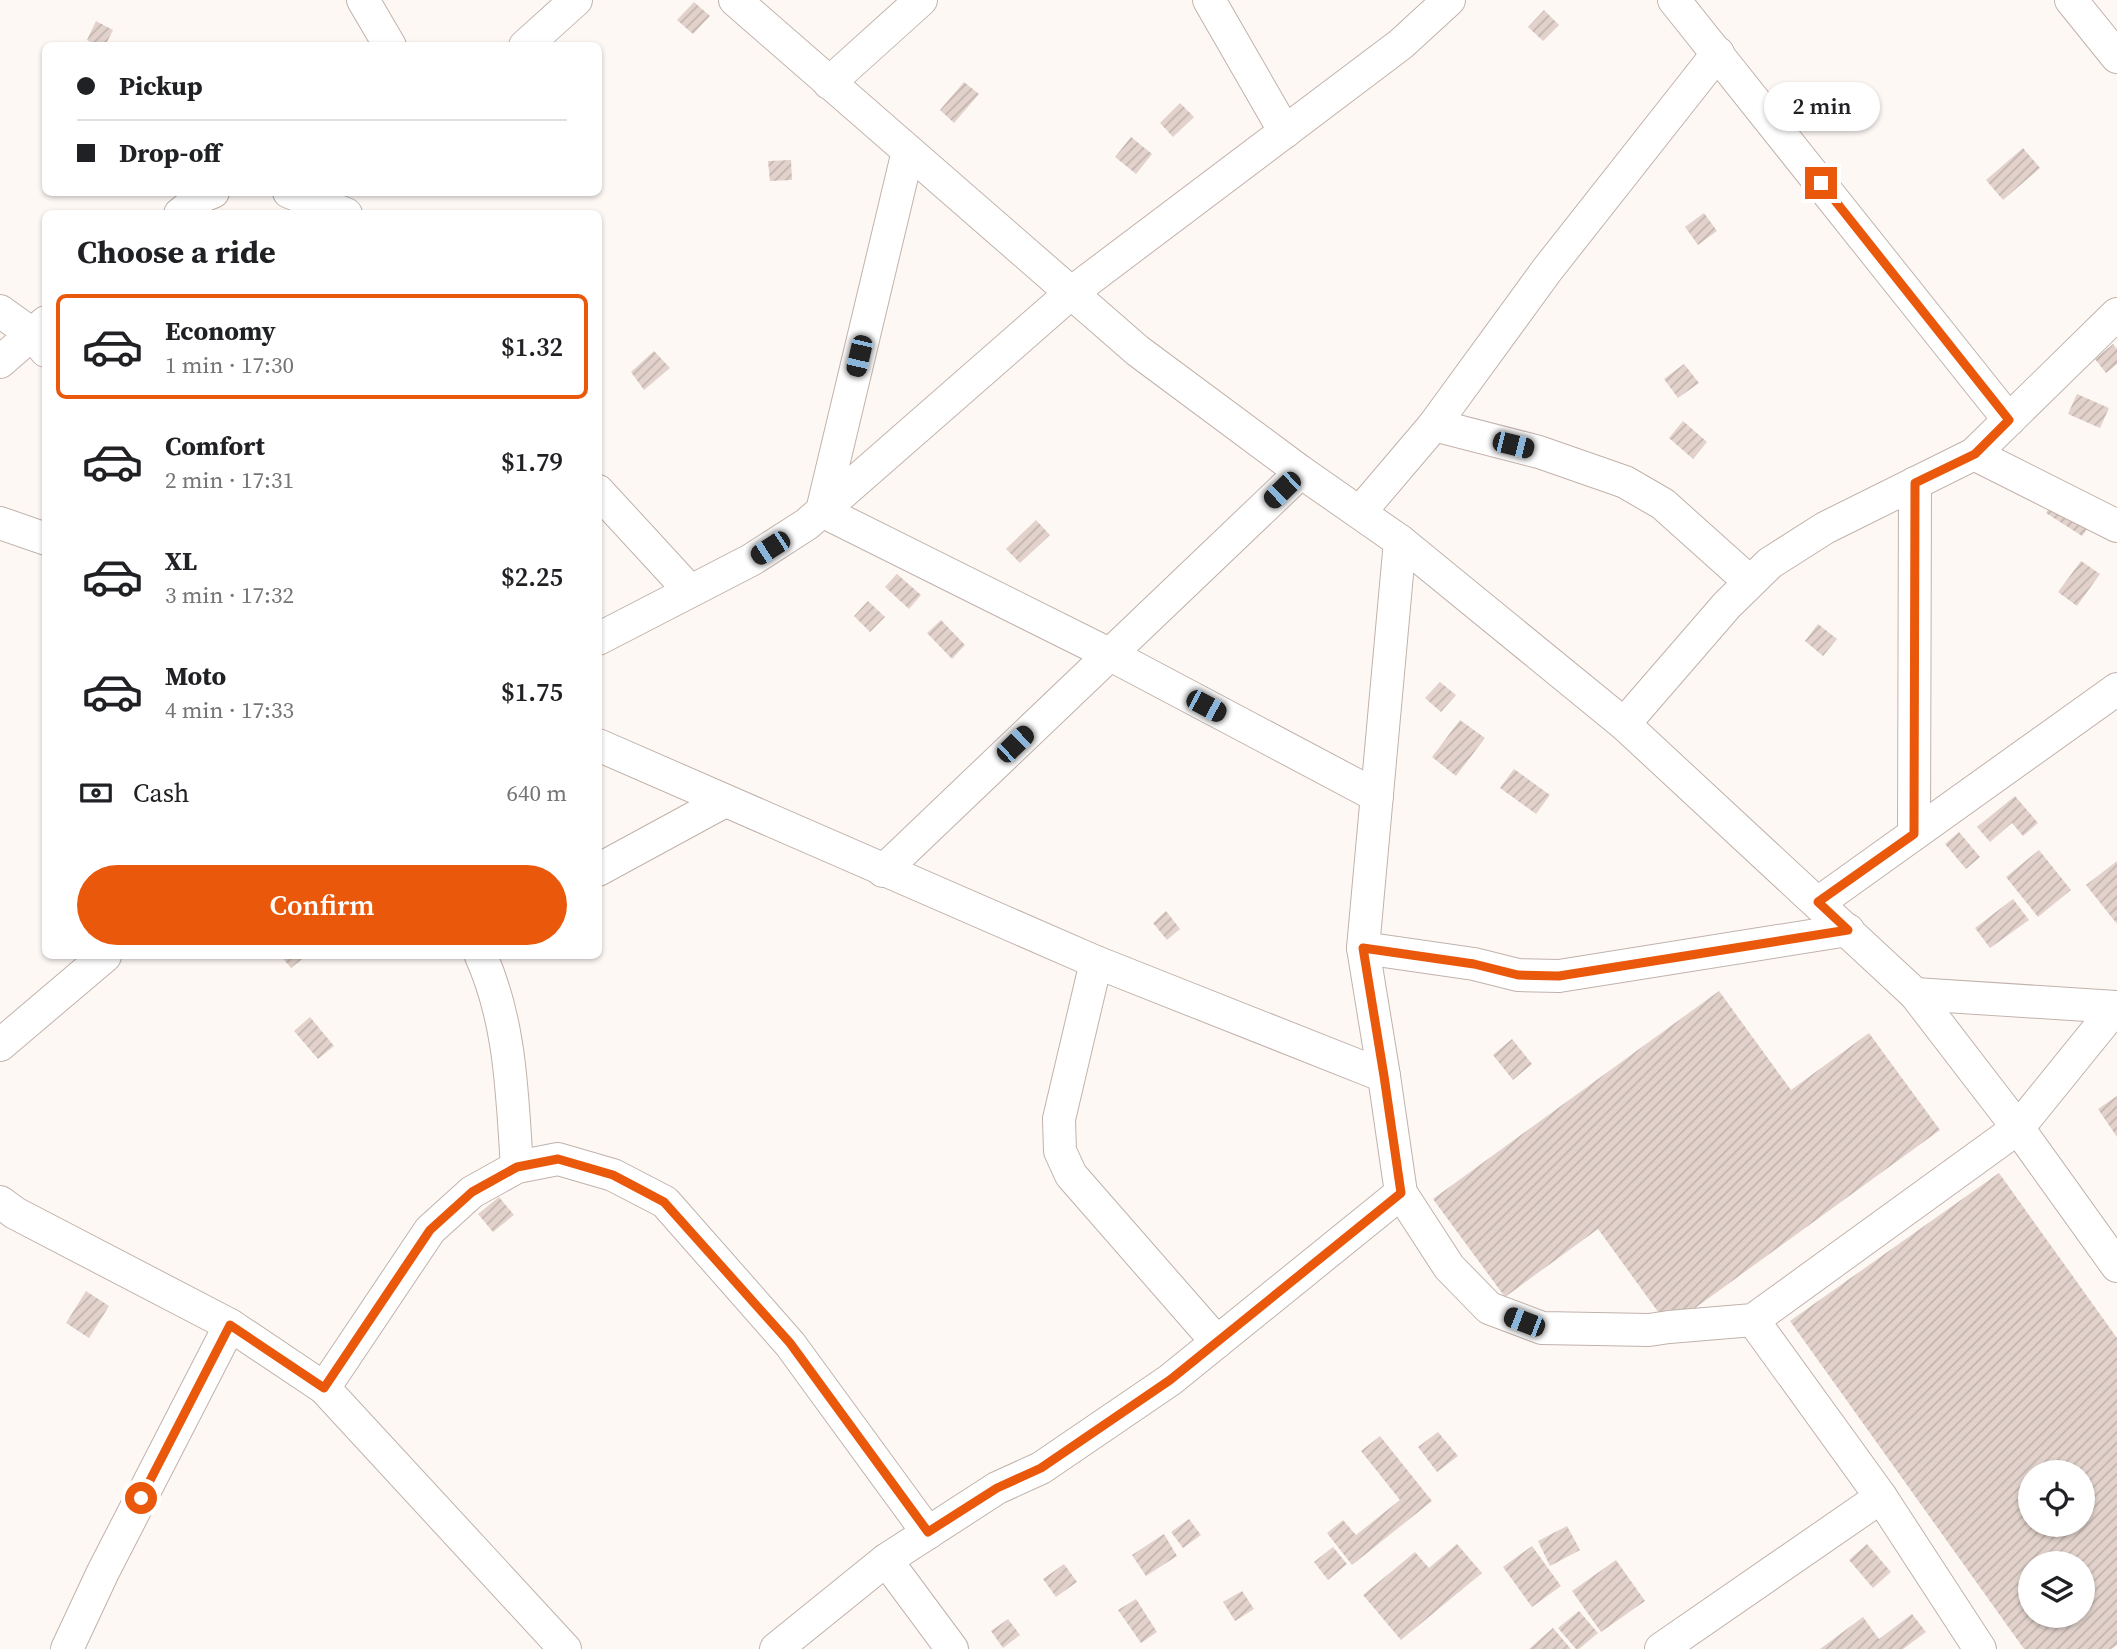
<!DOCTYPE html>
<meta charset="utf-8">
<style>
:root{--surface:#fff;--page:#f2f2f2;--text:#202124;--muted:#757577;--line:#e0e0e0;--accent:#ea580c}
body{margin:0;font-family:"Source Serif 4",serif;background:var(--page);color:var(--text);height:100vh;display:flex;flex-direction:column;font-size:26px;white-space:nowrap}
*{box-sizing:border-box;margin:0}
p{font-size:23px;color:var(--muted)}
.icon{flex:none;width:38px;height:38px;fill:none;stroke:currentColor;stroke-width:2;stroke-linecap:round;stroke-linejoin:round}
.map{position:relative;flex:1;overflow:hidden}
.panel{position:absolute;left:42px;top:210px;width:560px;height:749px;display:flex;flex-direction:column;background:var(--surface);border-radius:10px;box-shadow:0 2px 5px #0004}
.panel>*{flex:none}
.banner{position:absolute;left:42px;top:42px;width:560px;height:154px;border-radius:10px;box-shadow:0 2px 5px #0004;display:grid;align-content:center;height:154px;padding:0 35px;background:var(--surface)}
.tools{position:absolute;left:2018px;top:1460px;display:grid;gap:14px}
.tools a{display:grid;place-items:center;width:77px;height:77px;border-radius:50%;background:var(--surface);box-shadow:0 2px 5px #0004;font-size:35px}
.end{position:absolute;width:32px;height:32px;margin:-16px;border:9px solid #ea580c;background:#fff;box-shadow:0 0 0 4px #fff}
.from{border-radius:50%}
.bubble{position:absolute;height:49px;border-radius:24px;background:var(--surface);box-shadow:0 2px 5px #0004;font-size:23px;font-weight:600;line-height:49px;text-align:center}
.car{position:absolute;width:21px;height:42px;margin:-21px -10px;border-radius:9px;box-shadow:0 0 5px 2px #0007;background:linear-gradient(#222 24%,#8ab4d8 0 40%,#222 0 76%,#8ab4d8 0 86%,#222 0)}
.banner b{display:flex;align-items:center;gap:24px;height:66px;font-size:26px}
.banner b+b{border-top:2px solid var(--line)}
.banner i{width:18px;height:18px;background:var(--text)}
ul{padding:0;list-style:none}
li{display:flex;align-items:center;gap:21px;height:105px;margin:0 14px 10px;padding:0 21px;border:4px solid transparent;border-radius:10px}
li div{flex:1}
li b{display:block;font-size:26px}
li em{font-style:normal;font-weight:600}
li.active{border-color:var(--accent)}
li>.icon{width:63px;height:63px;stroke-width:1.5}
h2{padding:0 35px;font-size:32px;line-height:84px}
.pay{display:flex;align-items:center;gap:18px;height:77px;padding:0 35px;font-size:26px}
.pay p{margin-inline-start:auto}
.button{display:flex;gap:14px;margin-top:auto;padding:14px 35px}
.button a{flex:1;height:80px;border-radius:42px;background:var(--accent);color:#fff;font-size:28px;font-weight:600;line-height:80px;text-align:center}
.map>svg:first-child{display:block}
.building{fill:url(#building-hatch);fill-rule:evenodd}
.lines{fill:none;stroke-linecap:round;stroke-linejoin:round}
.minor-casing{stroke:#c1b2ab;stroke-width:34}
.minor{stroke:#fff;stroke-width:32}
.route{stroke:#ea580c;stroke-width:9}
</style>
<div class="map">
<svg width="2117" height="1649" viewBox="0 0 2117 1649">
<defs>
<pattern id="building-hatch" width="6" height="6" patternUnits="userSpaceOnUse" patternTransform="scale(1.75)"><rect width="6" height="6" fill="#e2d2cb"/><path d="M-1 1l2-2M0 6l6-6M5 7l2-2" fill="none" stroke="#c1b4ae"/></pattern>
</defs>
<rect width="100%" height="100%" fill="#fef8f5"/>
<g class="building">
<path d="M694,2l16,14 -17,18 -16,-14z"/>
<path d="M1544,10l15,15 -16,16 -15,-14z"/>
<path d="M96,21l17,9 -8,16h-8l-10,-6z"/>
<path d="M964,82l15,12 -25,29 -14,-13z"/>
<path d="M1180,103l14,14 -21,20 -13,-14z"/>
<path d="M1131,137l21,17 -16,20 -21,-17z"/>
<path d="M2023,148l17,20 -37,32 -17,-20z"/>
<path d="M791,160l1,20 -22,1 -2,-20z"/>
<path d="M1704,213l13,18 -19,14 -13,-18z"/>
<path d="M2113,344l4,5v15l-11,9 -11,-14z"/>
<path d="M654,351l16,17 -26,22 -13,-18z"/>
<path d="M1684,364l15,19 -21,15 -14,-19z"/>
<path d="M2077,394l32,14 -9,20 -32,-14z"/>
<path d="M1683,421l24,21 -14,17 -24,-21z"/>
<path d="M2059,493l36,25 -13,18 -36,-23z"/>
<path d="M1036,520l14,15 -30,28 -14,-14z"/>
<path d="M2081,561l19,13 -23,32 -19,-14z"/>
<path d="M897,574l24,21 -12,14 -24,-22z"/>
<path d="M868,601l17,16 -15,15 -16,-16z"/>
<path d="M941,620l24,25 -13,14 -25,-26z"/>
<path d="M1818,624l19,15 -14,17 -18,-15z"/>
<path d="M1440,682l16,13 -15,17 -16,-14z"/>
<path d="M1460,720l25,18 -29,38 -24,-19z"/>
<path d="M1514,769l36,26 -14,19 -36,-26z"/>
<path d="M2015,796l23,27 -15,13 -11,-13 -22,19 -13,-15z"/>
<path d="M1959,832l21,25 -14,12 -21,-25z"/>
<path d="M2039,850l32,40 -33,27 -32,-40z"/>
<path d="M2117,861v63l-31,-39z"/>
<path d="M2013,899l16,21 -39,28 -15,-20z"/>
<path d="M1166,911l14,18 -13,11 -14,-17z"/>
<path d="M281,956h25l-15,12z"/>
<path d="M1719,991l72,99 78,-57 71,97 -271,197 -71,-98 -93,68 -72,-98z"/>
<path d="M310,1017l24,29 -16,13 -24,-28z"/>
<path d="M1512,1039l20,25 -19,16 -20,-25z"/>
<path d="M2117,1096v41l-19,-28z"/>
<path d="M1999,1173l118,165v307l-6,4h-87l-234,-328zM2030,1472h52v52h-52zM2030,1563h52v52h-52z"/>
<path d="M499,1197l15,18 -21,17 -15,-18z"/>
<path d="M86,1291l23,15 -20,32 -23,-15z"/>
<path d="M1438,1432l20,24 -21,16 -19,-25z"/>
<path d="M1380,1436l52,65 -80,64 -25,-32 16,-13 13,15 44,-35 -39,-49z"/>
<path d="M1189,1519l12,16 -18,13 -12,-16z"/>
<path d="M1567,1526l13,24 -30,16 -12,-25z"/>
<path d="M1164,1534l13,22 -31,20 -14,-21z"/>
<path d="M1457,1544l25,29 -81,67 -38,-45 52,-43 14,16z"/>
<path d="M1867,1544l24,28 -18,16 -24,-28z"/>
<path d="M1532,1546l29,40 -29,21 -29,-40z"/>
<path d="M1333,1547l14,17 -19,16 -14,-18z"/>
<path d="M1616,1560l29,41 -44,31 -29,-41z"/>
<path d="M1064,1564l13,18 -21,15 -13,-18z"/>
<path d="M1242,1591l12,18 -19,12 -12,-19z"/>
<path d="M1136,1599l21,33 -16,11 -23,-33z"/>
<path d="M1579,1611l19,22 -19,16h-3l-18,-21z"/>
<path d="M1912,1614l14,18 -23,17h-83l43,-32 16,22z"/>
<path d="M1008,1619l12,16 -17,13 -12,-17z"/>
<path d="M1553,1628l18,21h-42z"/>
</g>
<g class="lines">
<defs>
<g id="minor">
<path d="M363,0l27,46"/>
<path d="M735,0l403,351 163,121 99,69 224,183 291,270 103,134 99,138"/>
<path d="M1209,0l76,132"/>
<path d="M1674,0l335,420"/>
<path d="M2071,0l46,57"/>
<path d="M525,46l51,-46"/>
<path d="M829,83l92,-83"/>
<path d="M908,151l-86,360 287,143 268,142"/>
<path d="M289,192l57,22"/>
<path d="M180,214l23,-18 10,-4"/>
<path d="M0,311l32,23 14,17"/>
<path d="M0,362l46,-40"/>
<path d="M1434,425l105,27 86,30 38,22 87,78"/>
<path d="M1974,454l143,72"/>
<path d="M598,491l92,100"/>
<path d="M1360,512l74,-87 113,-155 171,-217"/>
<path d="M0,523l46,16"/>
<path d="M1400,541l-37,407 21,128 17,117 48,74 40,41 53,20 107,2 20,-3 84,-7 265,-192 98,-121"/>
<path d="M598,639l153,-79 56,-36 264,-231 330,-249 48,-44"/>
<path d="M1624,724l103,-119 43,-42 55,-35 149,-74 143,-140"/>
<path d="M598,745l498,217 288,114"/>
<path d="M1914,834l1,-351"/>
<path d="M598,870l127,-69"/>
<path d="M883,871l418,-399"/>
<path d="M1818,903l299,-214"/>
<path d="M1363,948l111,16 44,11 41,1 289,-46"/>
<path d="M481,956c30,67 31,139 36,211"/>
<path d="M1096,962l-37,157 1,32 11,24 146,167"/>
<path d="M1915,994l202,13"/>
<path d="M0,1045l105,-89"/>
<path d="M0,1202l15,11 215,112 94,63 241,261"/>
<path d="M1753,1320l128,177 99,152"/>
<path d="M324,1388l106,-158 42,-38 45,-25 41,-8 55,16 52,27 125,142 138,189"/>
<path d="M886,1560l66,89"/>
<path d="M67,1649l36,-77 127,-247"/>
<path d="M776,1649l110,-89 111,-72 44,-20 129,-88 231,-187"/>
<path d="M1661,1649l220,-152"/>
</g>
</defs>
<use href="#minor" class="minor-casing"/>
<use href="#minor" class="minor"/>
</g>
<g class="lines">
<path class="route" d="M141,1498l89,-173 94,63 106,-158 42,-38 45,-25 41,-8 55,16 51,27 126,141 138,189 69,-44 44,-20 129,-88 231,-187 -17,-117 -21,-128 111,16 44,11 41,1 289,-46 -30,-28 96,-68 1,-351 60,-29 34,-34 -188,-237"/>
</g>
</svg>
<div class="tools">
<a><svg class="icon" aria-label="locate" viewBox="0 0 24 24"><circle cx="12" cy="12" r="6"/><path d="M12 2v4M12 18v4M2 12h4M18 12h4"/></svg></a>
<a><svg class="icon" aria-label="layers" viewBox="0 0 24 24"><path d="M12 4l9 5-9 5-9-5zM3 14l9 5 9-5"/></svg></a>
</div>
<i class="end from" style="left:141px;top:1498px"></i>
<i class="end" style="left:1821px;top:183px"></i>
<div class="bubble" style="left:1764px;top:82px;width:116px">2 min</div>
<i class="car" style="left:859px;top:356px;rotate:193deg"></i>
<i class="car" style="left:1513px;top:445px;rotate:104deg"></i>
<i class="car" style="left:1282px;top:490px;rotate:226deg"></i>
<i class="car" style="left:770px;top:548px;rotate:237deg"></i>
<i class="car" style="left:1206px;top:706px;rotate:118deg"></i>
<i class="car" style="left:1015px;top:744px;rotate:46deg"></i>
<i class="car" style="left:1524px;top:1322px;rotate:291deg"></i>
<div class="banner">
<b><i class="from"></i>Pickup</b>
<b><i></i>Drop-off</b>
</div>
<section class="panel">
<h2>Choose a ride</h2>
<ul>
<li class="active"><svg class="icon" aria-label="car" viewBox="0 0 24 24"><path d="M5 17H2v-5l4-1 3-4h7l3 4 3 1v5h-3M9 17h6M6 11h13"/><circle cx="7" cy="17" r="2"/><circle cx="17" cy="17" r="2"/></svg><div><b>Economy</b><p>1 min · 17:30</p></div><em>$1.32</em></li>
<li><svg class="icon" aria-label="car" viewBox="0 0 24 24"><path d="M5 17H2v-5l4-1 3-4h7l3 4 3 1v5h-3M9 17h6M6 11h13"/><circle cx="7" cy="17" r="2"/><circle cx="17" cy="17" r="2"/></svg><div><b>Comfort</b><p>2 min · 17:31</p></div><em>$1.79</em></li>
<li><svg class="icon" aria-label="car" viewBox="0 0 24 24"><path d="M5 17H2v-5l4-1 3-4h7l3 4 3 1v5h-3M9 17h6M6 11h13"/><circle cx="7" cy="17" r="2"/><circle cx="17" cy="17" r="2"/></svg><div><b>XL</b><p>3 min · 17:32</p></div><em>$2.25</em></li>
<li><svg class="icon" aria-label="car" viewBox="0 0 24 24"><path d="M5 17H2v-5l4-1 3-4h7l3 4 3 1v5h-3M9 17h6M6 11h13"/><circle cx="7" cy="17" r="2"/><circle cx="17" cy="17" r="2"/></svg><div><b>Moto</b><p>4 min · 17:33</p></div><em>$1.75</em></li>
</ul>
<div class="pay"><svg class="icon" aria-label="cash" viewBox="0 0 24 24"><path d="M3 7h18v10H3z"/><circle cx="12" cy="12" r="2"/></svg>Cash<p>640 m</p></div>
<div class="button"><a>Confirm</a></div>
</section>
</div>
